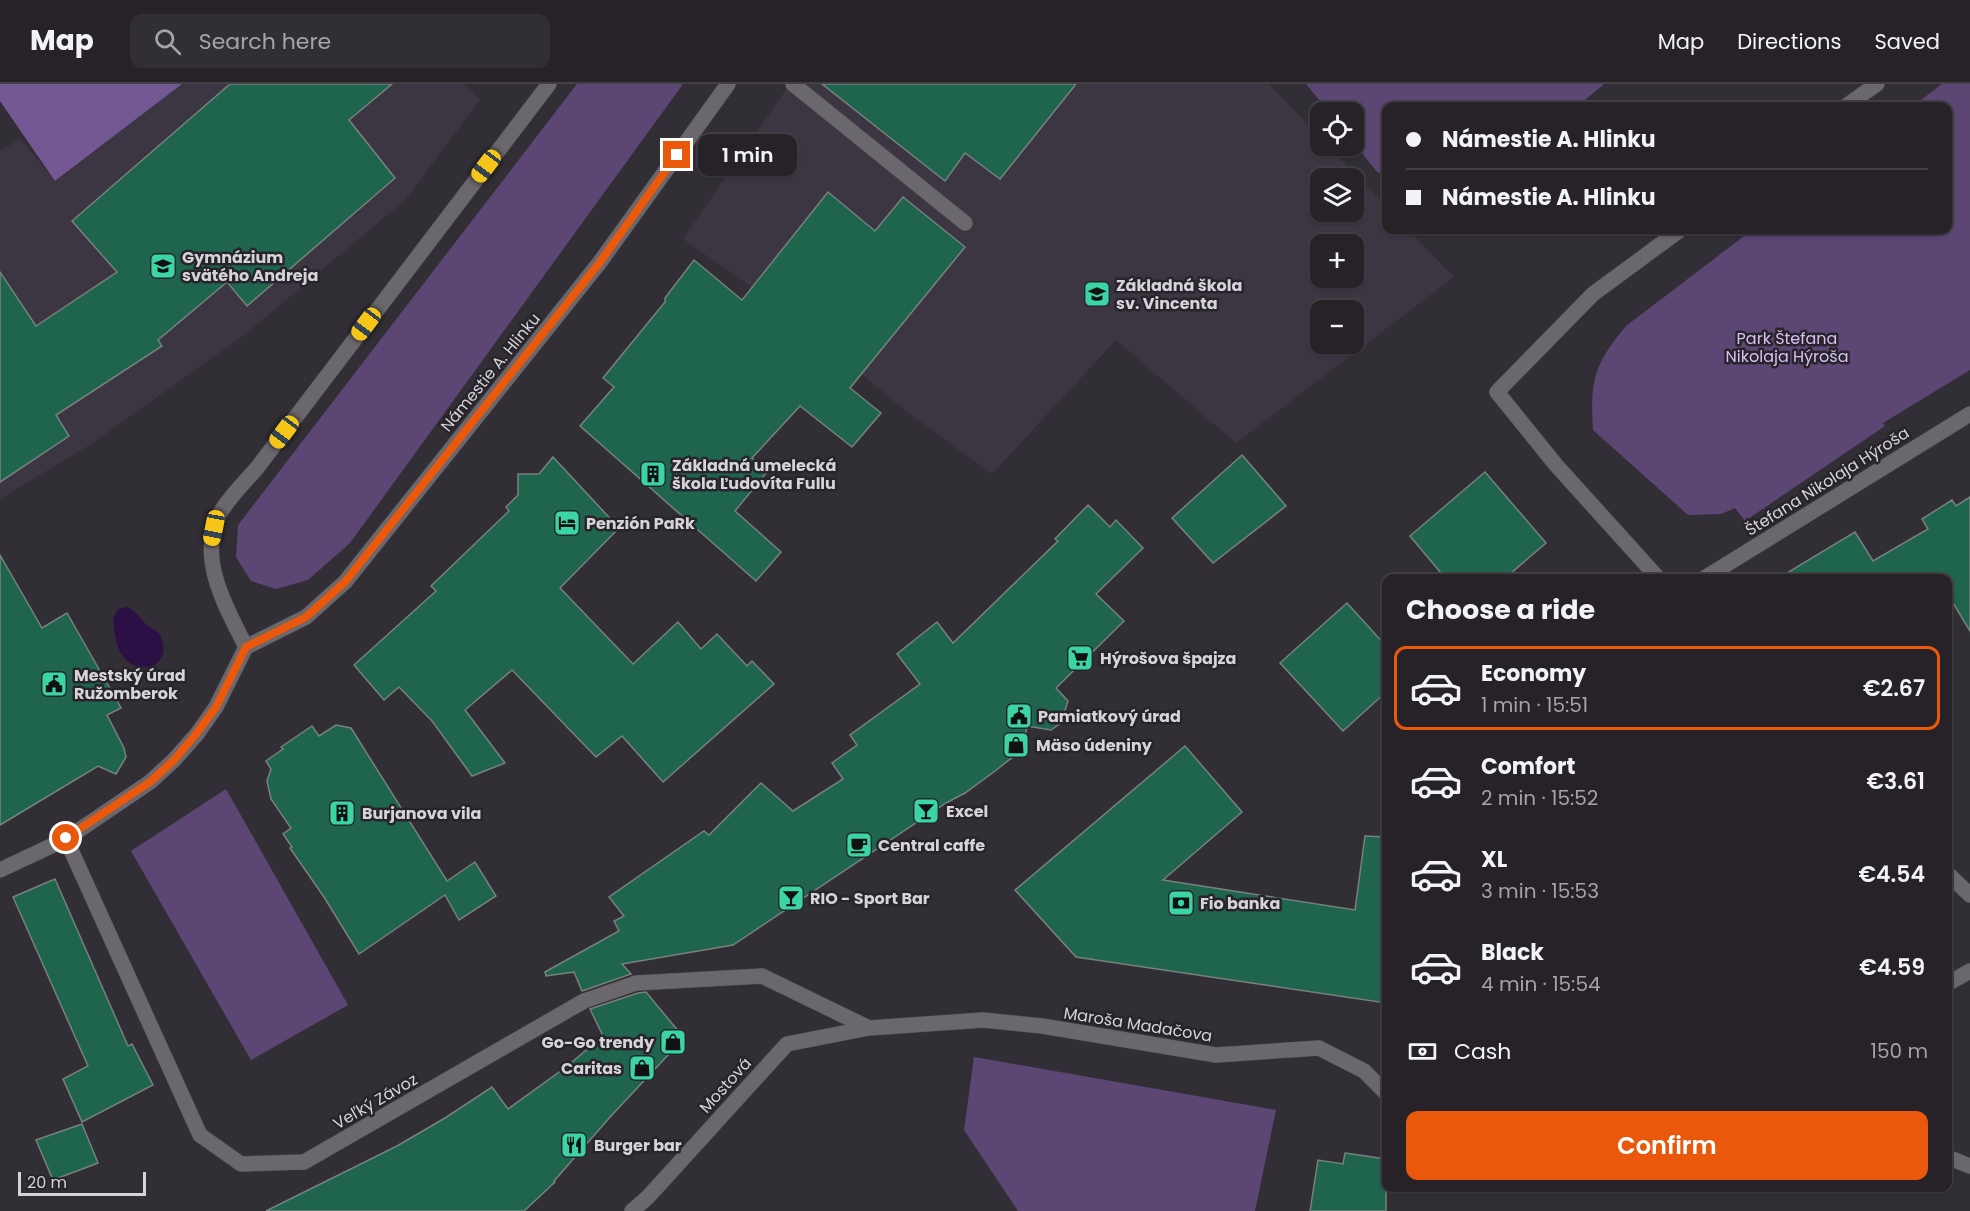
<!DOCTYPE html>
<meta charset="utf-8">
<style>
:root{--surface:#262228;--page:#322f34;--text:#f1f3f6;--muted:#a4a4a8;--line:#423f45;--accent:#ea580c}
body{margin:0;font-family:Poppins,sans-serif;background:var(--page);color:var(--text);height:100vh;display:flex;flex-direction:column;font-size:22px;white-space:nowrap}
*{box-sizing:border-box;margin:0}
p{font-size:20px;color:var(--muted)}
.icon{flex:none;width:33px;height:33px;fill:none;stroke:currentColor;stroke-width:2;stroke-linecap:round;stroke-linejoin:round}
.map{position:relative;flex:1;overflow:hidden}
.side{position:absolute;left:1382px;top:490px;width:570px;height:618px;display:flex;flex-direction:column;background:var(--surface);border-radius:12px;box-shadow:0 2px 4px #0004,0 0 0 2px var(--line)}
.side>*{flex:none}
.banner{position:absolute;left:1382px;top:18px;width:570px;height:132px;border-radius:12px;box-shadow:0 2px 4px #0004,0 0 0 2px var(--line);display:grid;align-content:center;height:132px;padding:0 24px;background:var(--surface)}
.fabs{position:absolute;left:1310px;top:18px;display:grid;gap:12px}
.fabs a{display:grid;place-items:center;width:54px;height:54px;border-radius:12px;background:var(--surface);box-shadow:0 2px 4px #0004,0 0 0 2px var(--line);font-size:30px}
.scale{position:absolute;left:18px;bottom:15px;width:128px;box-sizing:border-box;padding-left:6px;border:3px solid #d6d4d9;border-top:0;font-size:16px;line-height:21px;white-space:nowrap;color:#d6d4d9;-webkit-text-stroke:4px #28242c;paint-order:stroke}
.end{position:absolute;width:27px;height:27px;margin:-14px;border:8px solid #ea580c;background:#fff;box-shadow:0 0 0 3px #fff}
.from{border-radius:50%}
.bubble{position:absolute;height:42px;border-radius:12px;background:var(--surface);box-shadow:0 2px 4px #0004,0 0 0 2px var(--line);font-size:20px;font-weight:600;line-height:42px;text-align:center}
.car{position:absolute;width:18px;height:36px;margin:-18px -9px;border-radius:8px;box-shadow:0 0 4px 2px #0007;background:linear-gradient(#f5c518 24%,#345 0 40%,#f5c518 0 76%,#345 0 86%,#f5c518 0)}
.banner b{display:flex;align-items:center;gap:21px;height:57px;font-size:22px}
.banner b+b{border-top:2px solid var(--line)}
.banner i{width:15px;height:15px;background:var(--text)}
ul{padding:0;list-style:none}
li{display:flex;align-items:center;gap:18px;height:84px;margin:0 12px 9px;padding:0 12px;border:3px solid transparent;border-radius:12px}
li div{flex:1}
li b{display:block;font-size:22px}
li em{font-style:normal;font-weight:600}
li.selected{border-color:var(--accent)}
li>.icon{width:54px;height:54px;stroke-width:1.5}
h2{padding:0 24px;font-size:27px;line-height:72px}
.pay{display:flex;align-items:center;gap:15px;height:66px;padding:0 24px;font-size:22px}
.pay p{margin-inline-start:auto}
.action{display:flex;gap:12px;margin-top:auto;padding:12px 24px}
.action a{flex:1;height:69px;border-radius:12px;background:var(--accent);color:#fff;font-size:24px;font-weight:600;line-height:69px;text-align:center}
header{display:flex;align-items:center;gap:36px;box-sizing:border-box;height:84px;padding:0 30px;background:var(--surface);border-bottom:2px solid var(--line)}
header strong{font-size:28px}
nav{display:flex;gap:33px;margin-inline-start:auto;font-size:21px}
.search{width:420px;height:54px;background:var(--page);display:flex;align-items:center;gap:15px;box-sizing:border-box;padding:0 21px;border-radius:12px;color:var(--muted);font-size:22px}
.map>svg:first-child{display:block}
.built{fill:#3c3643;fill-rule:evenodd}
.green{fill:#5c4774}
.forest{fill:#745894}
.water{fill:#2c0f45}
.building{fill:#1f644d;stroke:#77827d;stroke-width:1.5}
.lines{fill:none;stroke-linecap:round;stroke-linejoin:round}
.minor-casing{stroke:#504c53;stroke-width:16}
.minor{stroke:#6a686c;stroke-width:15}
.route{stroke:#ea580c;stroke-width:8}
.labels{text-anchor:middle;stroke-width:5;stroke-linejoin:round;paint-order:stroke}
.poi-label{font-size:16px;font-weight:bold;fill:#d6d4d9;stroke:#28242c;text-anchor:start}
.park-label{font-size:16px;fill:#d8c0f5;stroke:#28242c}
.street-label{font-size:16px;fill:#d6d4d9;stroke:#28242c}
</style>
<header>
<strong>Map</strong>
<div class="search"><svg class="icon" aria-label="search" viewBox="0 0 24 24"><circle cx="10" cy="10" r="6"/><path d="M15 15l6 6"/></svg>Search here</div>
<nav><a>Map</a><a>Directions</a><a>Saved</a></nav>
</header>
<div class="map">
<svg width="1970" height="1127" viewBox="0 0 1970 1127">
<rect width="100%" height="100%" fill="#322e36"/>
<g class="built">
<path d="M182,0h281l17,16 -74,99 -159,134 -159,113 -88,53v-348l20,-12 36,42z"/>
<path d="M790,0h479l51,53v9h8l58,60v24h22l46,47 -218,166 -120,-103 -124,134 -90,-66 -107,-90 -112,-79zM1320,94h33v34h-33zM1320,160h33v34h-33zM1320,226h33v34h-33z"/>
</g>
<g class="green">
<path d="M577,0h106l-333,459 -42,37 -32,9 -25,-8 -15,-24 2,-32z"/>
<path d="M1306,0h298l-26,22h-192v65l-8,2 -25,-31v-30h-24z"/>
<path d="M1942,0h28v286l-87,53 2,3 -140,95 -10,-13 -14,6 -33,1 -95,-85c-3,-49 1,-66 33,-104l126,-96h195v-124h-34z"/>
<path d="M226,705l122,216 -97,55 -120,-209z"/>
<path d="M974,973l302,53 -21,101h-237l-54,-81z"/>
</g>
<path class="forest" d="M0,0h182l-127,97 -55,-80z"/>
<path class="water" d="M127,523c9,3 13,12 20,18 5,4 12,6 14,12 13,30 -26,44 -42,13 -4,-10 -5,-22 -6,-32l5,-9z"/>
<g class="building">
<path d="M230,0h162l-43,36 46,58 -148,128 -20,-24 -69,58 4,6 -106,69 13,21 -69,46v-210l36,54 81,-54 -45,-51z"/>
<path d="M822,0h254l-76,95 -35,-26 -20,28z"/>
<path d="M828,108l47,39 28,-34 62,50 -115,141 31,25 -29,34 -52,-41 -48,52 15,14 -32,39 46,41 -25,29 -176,-155 34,-39 -11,-9 62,-76v-4l29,-38 48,40z"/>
<path d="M1242,371l44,51 -73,57 -41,-45z"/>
<path d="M553,373l66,71 -59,60 73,76 45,-42 23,27 16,-15 30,32 5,-5 22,23 -111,98 -41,-46 -26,21 -84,-87 -47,40 40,53 -33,13 -40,-55 -33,-34 -15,13 -30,-35 82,-74 -5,-5 78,-75 -3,-4 12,-12v-21h21z"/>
<path d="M1485,388l61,71 -42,36h-58l-36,-43z"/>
<path d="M1970,413v134l-23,-38v-14h-170l78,-47 18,29 55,-32 -6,-10 30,-19 4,6z"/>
<path d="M1088,421l22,22 6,-7 27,28 -47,46 28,27 -68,67 12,13 -7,22 -10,7 -24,-4 -4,23 -28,22 -30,22 -19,10 -213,142 -111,19 9,10 -49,17 -8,-19 -28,4 -1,-4 74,-41 -5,-10 10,-5 -15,-19 95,-66 5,4 52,-52 32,28 50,-32 -11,-16 25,-18 -7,-10 70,-51 -23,-30 40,-32 16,21 105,-102 -3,-2z"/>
<path d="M0,471l42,73 25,-15 54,95 -14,7 17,33 2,9 -10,17 -18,-8 -98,59z"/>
<path d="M1347,519l39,43v46l-43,39 -63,-68z"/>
<path d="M336,641l15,3 96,153 28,-19 21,34 -37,24 -14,-25 -86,59 -35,-57 -34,-49 2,-1 -9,-13 8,-6 -20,-29 -4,-18 4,-12 -5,-8 17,-12 -2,-2 31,-21 7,10z"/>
<path d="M1185,662l57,66 -79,68 192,30 10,-74 21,1v166l-310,-46 -61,-67z"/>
<path d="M55,795l73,167 4,-2 21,41 -71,37 -19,-43 25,-13 -75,-169z"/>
<path d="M646,908l38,46 -73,78 -57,65 1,1 -31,29h-258l131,-65 48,-28 47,-31 16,22 58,-42 37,-31 -13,-27 48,-16z"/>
<path d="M82,1040l16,39 -45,17 -17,-40z"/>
<path d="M1345,1069l41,6v52h-76l8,-51 25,4z"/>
</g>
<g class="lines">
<defs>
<g id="minor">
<path d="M549,0l-292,384c-12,14 -29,30 -38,47 -22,44 8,94 27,132l60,-30 39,-35 255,-320 128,-178"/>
<path d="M793,0l172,139"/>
<path d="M1846,22l31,-22"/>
<path d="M1659,495l-103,-114 -59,-73 96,-98 87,-64"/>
<path d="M1703,495l267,-165"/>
<path d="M66,755l134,296 41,29 63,-2 280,-161 52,-18 126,-7 107,52"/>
<path d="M0,786l66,-31 84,-57 24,-22 23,-26 19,-27 30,-60"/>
<path d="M1947,789l23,22"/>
<path d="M1947,900l23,-13"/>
<path d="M1947,1073l23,9"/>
<path d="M632,1127l16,-14 139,-153 82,-16 114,-8 59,6 174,29 103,-7 45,23 22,22"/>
</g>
</defs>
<use href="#minor" class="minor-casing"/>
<use href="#minor" class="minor"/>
</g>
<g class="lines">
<path class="route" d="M66,754l84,-56 24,-22 22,-26 20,-27 30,-60 60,-30 39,-35 255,-320 77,-107"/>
</g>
<defs>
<symbol id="school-square" viewBox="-11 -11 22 22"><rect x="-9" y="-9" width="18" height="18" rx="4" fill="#3bd4a4" stroke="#28242c"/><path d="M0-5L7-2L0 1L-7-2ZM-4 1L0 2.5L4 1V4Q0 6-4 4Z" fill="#111"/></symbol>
<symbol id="building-square" viewBox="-11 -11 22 22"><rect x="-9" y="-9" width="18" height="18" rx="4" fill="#3bd4a4" stroke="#28242c"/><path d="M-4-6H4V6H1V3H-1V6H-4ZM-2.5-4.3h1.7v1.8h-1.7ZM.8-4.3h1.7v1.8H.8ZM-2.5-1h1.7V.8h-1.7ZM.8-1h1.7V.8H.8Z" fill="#111"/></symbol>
<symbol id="hotel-square" viewBox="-11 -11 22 22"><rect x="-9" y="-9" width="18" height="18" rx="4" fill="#3bd4a4" stroke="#28242c"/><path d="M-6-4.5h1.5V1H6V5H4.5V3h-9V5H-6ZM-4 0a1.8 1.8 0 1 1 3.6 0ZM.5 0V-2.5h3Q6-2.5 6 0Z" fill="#111"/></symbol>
<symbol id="supermarket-square" viewBox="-11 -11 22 22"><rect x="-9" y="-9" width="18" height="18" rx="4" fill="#3bd4a4" stroke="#28242c"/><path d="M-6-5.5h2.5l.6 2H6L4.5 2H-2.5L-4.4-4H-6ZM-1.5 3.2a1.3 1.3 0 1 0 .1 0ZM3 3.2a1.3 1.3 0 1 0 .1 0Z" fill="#111"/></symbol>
<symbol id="civic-square" viewBox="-11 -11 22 22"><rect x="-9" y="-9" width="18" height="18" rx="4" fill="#3bd4a4" stroke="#28242c"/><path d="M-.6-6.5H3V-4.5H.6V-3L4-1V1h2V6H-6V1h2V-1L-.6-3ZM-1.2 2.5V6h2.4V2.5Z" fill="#111"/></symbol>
<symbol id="shop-square" viewBox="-11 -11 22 22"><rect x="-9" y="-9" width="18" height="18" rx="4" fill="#3bd4a4" stroke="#28242c"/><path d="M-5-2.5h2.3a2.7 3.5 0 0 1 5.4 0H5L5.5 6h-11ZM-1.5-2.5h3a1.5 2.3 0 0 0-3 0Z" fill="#111"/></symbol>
<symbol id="bar-square" viewBox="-11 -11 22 22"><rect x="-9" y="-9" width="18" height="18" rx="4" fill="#3bd4a4" stroke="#28242c"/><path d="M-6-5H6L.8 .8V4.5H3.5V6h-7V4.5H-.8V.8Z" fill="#111"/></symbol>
<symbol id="cafe-square" viewBox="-11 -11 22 22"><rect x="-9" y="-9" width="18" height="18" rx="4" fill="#3bd4a4" stroke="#28242c"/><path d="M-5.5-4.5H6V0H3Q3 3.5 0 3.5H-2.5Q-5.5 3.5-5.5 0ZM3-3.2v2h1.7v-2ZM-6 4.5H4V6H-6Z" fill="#111"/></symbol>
<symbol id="bank-square" viewBox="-11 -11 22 22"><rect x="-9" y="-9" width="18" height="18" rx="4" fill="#3bd4a4" stroke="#28242c"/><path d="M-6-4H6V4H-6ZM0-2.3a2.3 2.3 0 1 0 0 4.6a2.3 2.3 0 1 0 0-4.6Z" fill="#111"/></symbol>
<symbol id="restaurant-square" viewBox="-11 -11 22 22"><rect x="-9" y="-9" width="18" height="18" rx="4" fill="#3bd4a4" stroke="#28242c"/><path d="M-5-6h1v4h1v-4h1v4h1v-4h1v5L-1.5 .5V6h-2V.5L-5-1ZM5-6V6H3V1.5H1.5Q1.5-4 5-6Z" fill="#111"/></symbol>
</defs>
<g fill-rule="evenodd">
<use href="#school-square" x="148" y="167" width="30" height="30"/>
<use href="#school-square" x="1082" y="195" width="30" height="30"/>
<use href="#building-square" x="638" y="375" width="30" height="30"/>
<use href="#hotel-square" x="552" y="424" width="30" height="30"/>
<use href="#supermarket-square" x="1065" y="559" width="30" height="30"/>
<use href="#civic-square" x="39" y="585" width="30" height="30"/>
<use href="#civic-square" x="1004" y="617" width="30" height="30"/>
<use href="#shop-square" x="1001" y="646" width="30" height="30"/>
<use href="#bar-square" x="911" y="712" width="30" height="30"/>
<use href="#building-square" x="327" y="714" width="30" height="30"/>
<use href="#cafe-square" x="844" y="746" width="30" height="30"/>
<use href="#bar-square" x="776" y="799" width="30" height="30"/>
<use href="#bank-square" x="1166" y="804" width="30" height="30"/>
<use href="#shop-square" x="658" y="943" width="30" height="30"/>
<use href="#shop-square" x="627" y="969" width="30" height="30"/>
<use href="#restaurant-square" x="559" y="1046" width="30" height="30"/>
</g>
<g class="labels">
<g class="poi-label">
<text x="182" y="179">Gymnázium<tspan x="182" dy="18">svätého Andreja</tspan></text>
<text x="1116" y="207">Základná škola<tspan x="1116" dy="18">sv. Vincenta</tspan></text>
<text x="672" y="387">Základná umelecká<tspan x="672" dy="18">škola Ľudovíta Fullu</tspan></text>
<text x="586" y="445">Penzión PaRk</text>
<text x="1100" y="580">Hýrošova špajza</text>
<text x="74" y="597">Mestský úrad<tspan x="74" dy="18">Ružomberok</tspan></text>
<text x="1038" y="638">Pamiatkový úrad</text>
<text x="1036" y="667">Mäso údeniny</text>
<text x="946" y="733">Excel</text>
<text x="362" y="735">Burjanova vila</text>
<text x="878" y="767">Central caffe</text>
<text x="810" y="820">RIO - Sport Bar</text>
<text x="1200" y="825">Fio banka</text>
<text x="654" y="964" text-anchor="end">Go-Go trendy</text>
<text x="622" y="990" text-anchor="end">Caritas</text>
<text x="594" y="1067">Burger bar</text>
</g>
<g class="park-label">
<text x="1787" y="260">Park Štefana<tspan x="1787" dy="18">Nikolaja Hýroša</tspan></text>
</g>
<g class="street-label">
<text transform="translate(490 288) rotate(-51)" y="6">Námestie A. Hlinku</text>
<text transform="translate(1827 397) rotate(-32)" y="6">Štefana Nikolaja Hýroša</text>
<text transform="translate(1138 940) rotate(9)" y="6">Maroša Madačova</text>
<text transform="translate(725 1001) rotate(-48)" y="6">Mostová</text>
<text transform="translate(375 1017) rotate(-30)" y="6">Veľký Závoz</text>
</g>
</g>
</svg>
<div class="fabs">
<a><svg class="icon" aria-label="locate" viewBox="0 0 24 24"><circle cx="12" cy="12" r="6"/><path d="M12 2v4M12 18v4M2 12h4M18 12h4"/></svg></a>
<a><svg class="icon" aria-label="layers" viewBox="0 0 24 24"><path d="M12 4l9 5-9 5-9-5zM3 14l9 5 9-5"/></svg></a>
<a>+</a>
<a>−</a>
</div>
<div class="scale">20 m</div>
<i class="end from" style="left:66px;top:754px"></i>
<i class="end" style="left:677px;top:71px"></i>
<div class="bubble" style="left:698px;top:50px;width:99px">1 min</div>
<i class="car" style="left:486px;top:82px;rotate:217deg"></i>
<i class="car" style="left:366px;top:240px;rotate:217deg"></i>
<i class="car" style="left:284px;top:348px;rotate:217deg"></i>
<i class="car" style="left:214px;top:444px;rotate:191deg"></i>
<div class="banner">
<b><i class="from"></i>Námestie A. Hlinku</b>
<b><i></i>Námestie A. Hlinku</b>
</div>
<section class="side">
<h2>Choose a ride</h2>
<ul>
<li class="selected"><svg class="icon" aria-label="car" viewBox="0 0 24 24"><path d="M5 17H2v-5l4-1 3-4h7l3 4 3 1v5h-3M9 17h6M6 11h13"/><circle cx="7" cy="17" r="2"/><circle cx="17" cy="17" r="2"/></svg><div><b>Economy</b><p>1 min · 15:51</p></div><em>€2.67</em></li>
<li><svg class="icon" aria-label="car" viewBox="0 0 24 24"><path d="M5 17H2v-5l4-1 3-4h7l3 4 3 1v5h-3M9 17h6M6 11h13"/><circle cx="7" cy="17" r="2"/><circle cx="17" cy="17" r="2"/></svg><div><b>Comfort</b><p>2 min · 15:52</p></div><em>€3.61</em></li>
<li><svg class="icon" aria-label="car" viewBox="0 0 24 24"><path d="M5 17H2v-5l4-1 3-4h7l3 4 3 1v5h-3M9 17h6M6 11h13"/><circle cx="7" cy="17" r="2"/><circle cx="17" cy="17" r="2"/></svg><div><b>XL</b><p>3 min · 15:53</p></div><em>€4.54</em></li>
<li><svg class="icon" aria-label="car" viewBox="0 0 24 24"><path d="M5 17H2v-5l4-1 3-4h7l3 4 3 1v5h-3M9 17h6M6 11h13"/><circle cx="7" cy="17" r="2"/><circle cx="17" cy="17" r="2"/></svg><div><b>Black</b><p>4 min · 15:54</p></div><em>€4.59</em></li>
</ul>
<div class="pay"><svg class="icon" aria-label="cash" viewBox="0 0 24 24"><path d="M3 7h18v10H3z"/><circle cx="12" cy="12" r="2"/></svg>Cash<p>150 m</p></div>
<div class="action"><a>Confirm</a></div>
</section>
</div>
